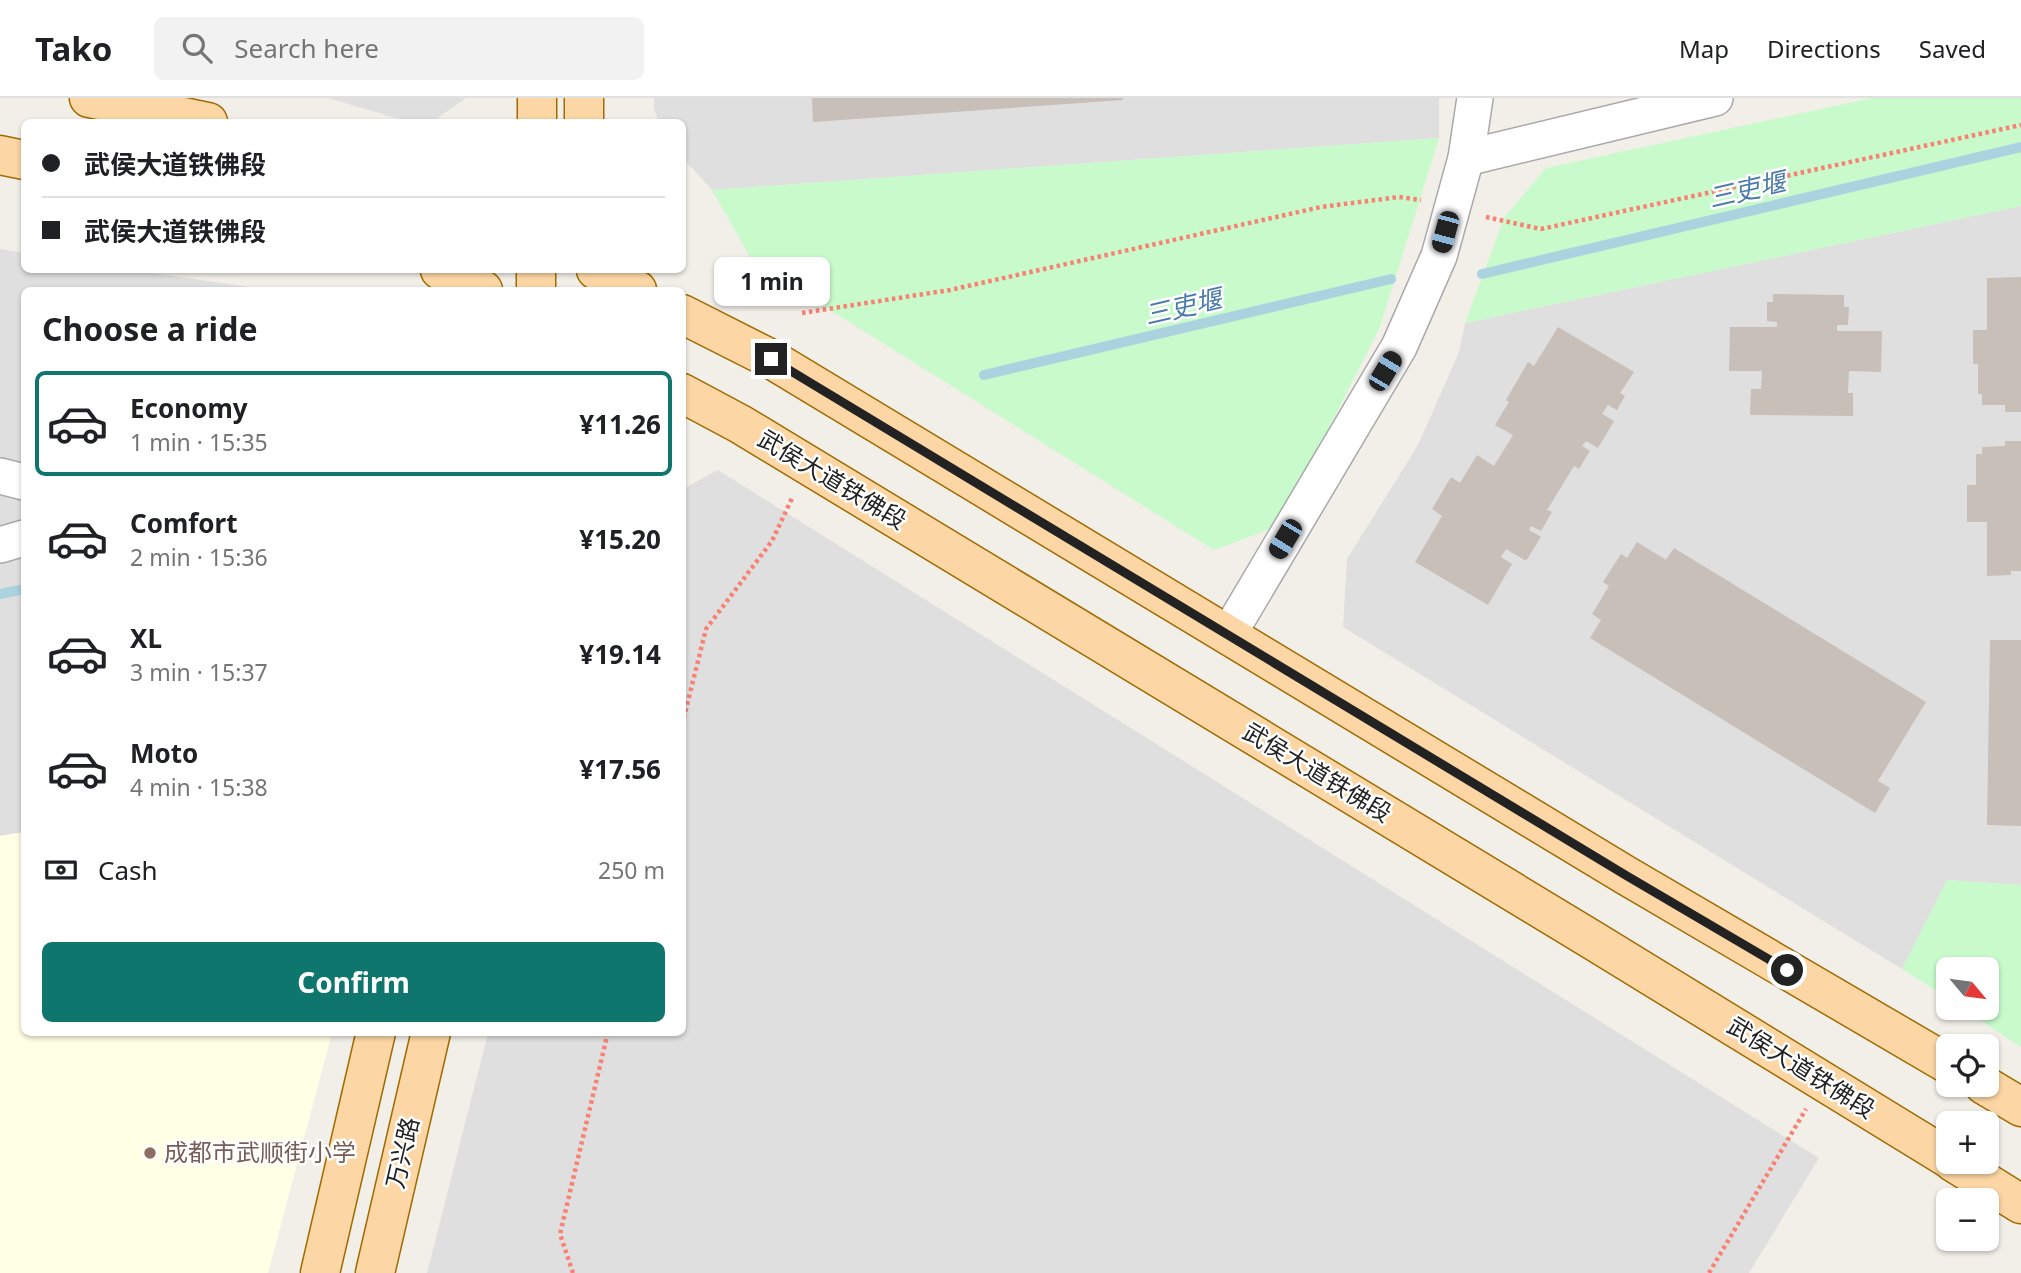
<!DOCTYPE html>
<meta charset="utf-8">
<style>
:root{--surface:#fff;--page:#f2f2f2;--text:#202124;--muted:#757577;--line:#e0e0e0;--accent:#0f766e}
body{margin:0;font-family:"Noto Sans","Noto Sans SC",sans-serif;background:var(--page);color:var(--text);height:100vh;display:flex;flex-direction:column;font-size:26px;white-space:nowrap}
*{box-sizing:border-box;margin:0}
p{font-size:23px;color:var(--muted)}
.icon{flex:none;width:38px;height:38px;fill:none;stroke:currentColor;stroke-width:2;stroke-linecap:round;stroke-linejoin:round}
.map{position:relative;flex:1;overflow:hidden}
.sheet{position:absolute;left:21px;top:189px;width:665px;height:749px;display:flex;flex-direction:column;background:var(--surface);border-radius:10px;box-shadow:0 2px 5px #0004}
.sheet>*{flex:none}
.hud{position:absolute;left:21px;top:21px;width:665px;height:154px;border-radius:10px;box-shadow:0 2px 5px #0004;display:grid;align-content:center;height:154px;padding:0 21px;background:var(--surface)}
.needle{width:46px;rotate:119deg}
.buttons{position:absolute;left:1936px;top:859px;display:grid;gap:14px}
.buttons a{display:grid;place-items:center;width:63px;height:63px;border-radius:10px;background:var(--surface);box-shadow:0 2px 5px #0004;font-size:35px}
.end{position:absolute;width:32px;height:32px;margin:-16px;border:9px solid #222;background:#fff;box-shadow:0 0 0 4px #fff}
.from{border-radius:50%}
.bubble{position:absolute;height:49px;border-radius:10px;background:var(--surface);box-shadow:0 2px 5px #0004;font-size:23px;font-weight:700;line-height:49px;text-align:center}
.car{position:absolute;width:21px;height:42px;margin:-21px -10px;border-radius:9px;box-shadow:0 0 5px 2px #0007;background:linear-gradient(#222 24%,#8ab4d8 0 40%,#222 0 76%,#8ab4d8 0 86%,#222 0)}
.hud b{display:flex;align-items:center;gap:24px;height:66px;font-size:26px}
.hud b+b{border-top:2px solid var(--line)}
.hud i{width:18px;height:18px;background:var(--text)}
ul{padding:0;list-style:none}
li{display:flex;align-items:center;gap:21px;height:105px;margin:0 14px 10px;padding:0 7px;border:4px solid transparent;border-radius:10px}
li div{flex:1}
li b{display:block;font-size:26px}
li em{font-style:normal;font-weight:700}
li.selected{border-color:var(--accent)}
li>.icon{width:63px;height:63px;stroke-width:1.5}
h2{padding:0 21px;font-size:32px;line-height:84px}
.pay{display:flex;align-items:center;gap:18px;height:77px;padding:0 21px;font-size:26px}
.pay p{margin-inline-start:auto}
.button{display:flex;gap:14px;margin-top:auto;padding:14px 21px}
.button a{flex:1;height:80px;border-radius:10px;background:var(--accent);color:#fff;font-size:28px;font-weight:700;line-height:80px;text-align:center}
header{display:flex;align-items:center;gap:42px;box-sizing:border-box;height:98px;padding:0 35px;background:var(--surface);border-bottom:2px solid var(--line)}
header strong{font-size:33px}
nav{display:flex;gap:38px;margin-inline-start:auto;font-size:24px}
.search{width:490px;height:63px;background:var(--page);display:flex;align-items:center;gap:18px;box-sizing:border-box;padding:0 24px;border-radius:10px;color:var(--muted);font-size:26px}
.map>svg:first-child{display:block}
.residential{fill:#e0dfdf}
.education{fill:#ffffe5}
.park{fill:#c8facc}
.lines{fill:none;stroke-linecap:round;stroke-linejoin:round}
.stream{stroke:#aad3df;stroke-width:10}
.building{fill:#c7bfb8}
.minor-casing{stroke:#a9a9a9;stroke-width:38}
.major-casing{stroke:#a06b00;stroke-width:41}
.path{stroke:#fa8072;stroke-width:4.5;stroke-dasharray:3.5 3.5;stroke-linecap:butt}
.minor{stroke:#fff;stroke-width:35}
.major{stroke:#fcd6a4;stroke-width:38}
.route{stroke:#222;stroke-width:9}
.education-dot{fill:#8d6e63;stroke:#fff;stroke-width:2.5}
.labels{text-anchor:middle;stroke-width:5;stroke-linejoin:round;paint-order:stroke}
.street-label{font-size:24px;fill:#222;stroke:#fff}
.education-label{font-size:24px;fill:#785e54;stroke:#fff;text-anchor:start}
.water-label{font-size:26px;font-style:italic;fill:#4a7aab;stroke:#fff}
</style>
<header>
<strong>Tako</strong>
<div class="search"><svg class="icon" aria-label="search" viewBox="0 0 24 24"><circle cx="10" cy="10" r="6"/><path d="M15 15l6 6"/></svg>Search here</div>
<nav><a>Map</a><a>Directions</a><a>Saved</a></nav>
</header>
<div class="map">
<svg width="2021" height="1175" viewBox="0 0 2021 1175">
<rect width="100%" height="100%" fill="#f2efe9"/>
<g class="residential">
<path d="M328,0h138l-34,24h-23z"/>
<path d="M654,0h785v40l-727,52 -29,-32 -1,-36h-23l-5,-13z"/>
<path d="M2021,108v679l-74,-5 -45,89 -559,-342 4,-68 71,-114 41,-93 6,-29z"/>
<path d="M0,151l24,4v17h108l116,17 7,3h-231v542l-24,4z"/>
<path d="M718,372l1101,688 -70,115h-1322l61,-240 194,-1 1,-543z"/>
</g>
<path class="education" d="M24,734v200l308,1 -64,240h-268v-437z"/>
<g class="park">
<path d="M1872,0h149v108l-556,117 39,-105 42,-50z"/>
<path d="M1439,40l-59,189 -66,130 -44,72 -56,21 -461,-288 -41,-72z"/>
<path d="M1947,782l74,5v162l-59,-39h24v-38h-38v28l-46,-29z"/>
</g>
<g class="lines">
<g class="stream">
<path d="M1482,176l539,-127"/>
<path d="M984,277l407,-96"/>
<path d="M0,496l24,-5"/>
</g>
</g>
<g class="building">
<path d="M812,0h311v2l-310,22z"/>
<path d="M2021,179v135h-16v-7h-23v-11h-4v-30h-5v-34h14v-52z"/>
<path d="M1773,196l71,1v12h5l-1,18h-11v6h45l-1,41 -32,-1 -1,22h5v23l-103,-1 1,-26h10l1,-18h-33l1,-44h47v-5l-10,-1v-19h6z"/>
<path d="M1558,229l76,45 -14,21 5,3 -8,14 -9,-5 -6,9 12,7 -16,27 -12,-7 -4,5 8,5 -11,18 -5,-3 -27,44 5,2 -11,19 -10,-5 -2,4 12,7 -15,24 -20,-12 -5,8 11,7 -24,41 -73,-43 27,-46 -10,-7 19,-32 9,6 17,-28 17,11 19,-31 -18,-10 14,-23 -3,-2 22,-38 6,4z"/>
<path d="M2005,343h16v130h-10v4l-24,1v-54h-20v-37h9v-31h6v-7l23,-1z"/>
<path d="M1637,444l29,18 8,-12 252,154 -48,79 12,7 -15,25 -285,-175 11,-18 -9,-6 17,-28 -6,-4 18,-28 6,4z"/>
<path d="M1990,542h31v186l-34,-1z"/>
</g>
<g class="lines">
<defs>
<g id="minor">
<path d="M1466,60l249,-60"/>
<path d="M0,378l24,6"/>
<path d="M0,447l24,-7"/>
<path d="M1228,537l171,-288 40,-91 27,-98 9,-60"/>
</g>
<g id="major">
<path d="M89,0l119,24"/>
<path d="M537,0v24"/>
<path d="M584,0v24"/>
<path d="M0,57l24,5"/>
<path d="M440,172l43,20"/>
<path d="M596,172l41,20"/>
<path d="M536,192v-20"/>
<path d="M682,216l89,45 856,517 321,188"/>
<path d="M682,295l58,31 854,517 354,217"/>
<path d="M1984,987l37,22"/>
<path d="M1953,1064l68,42"/>
<path d="M320,1175l56,-241"/>
<path d="M375,1175l56,-241"/>
</g>
</defs>
<use href="#minor" class="minor-casing"/>
<use href="#major" class="major-casing"/>
<g class="path">
<path d="M1486,119l55,12 480,-104"/>
<path d="M802,215l148,-23 371,-83 78,-10 22,3"/>
<path d="M682,627l24,-96 66,-88 21,-45"/>
<path d="M573,1175l-13,-39 48,-202"/>
<path d="M1709,1175l97,-164"/>
</g>
<use href="#minor" class="minor"/>
<use href="#major" class="major"/>
</g>
<g class="lines">
<path class="route" d="M771,261l856,517 160,94"/>
</g>
<circle class="education-dot" cx="150" cy="1055" r="7"/>
<g class="labels">
<g class="street-label">
<text transform="translate(832 382) rotate(31)" y="8">武侯大道铁佛段</text>
<text transform="translate(1317 675) rotate(31)" y="8">武侯大道铁佛段</text>
<text transform="translate(1801 970) rotate(32)" y="8">武侯大道铁佛段</text>
<text transform="translate(403 1055) rotate(-77)" y="8">万兴路</text>
</g>
<g class="education-label">
<text x="164" y="1063">成都市武顺街小学</text>
</g>
<g class="water-label">
<text transform="translate(1747 92) rotate(-13)" y="9">三吏堰</text>
<text transform="translate(1183 209) rotate(-13)" y="9">三吏堰</text>
</g>
</g>
</svg>
<div class="buttons">
<a><svg class="needle" viewBox="-14 -14 28 28"><path d="M0-13l5 13h-10z" fill="#e53935"/><path d="M0 13l5-13h-10z" fill="#757577"/></svg></a>
<a><svg class="icon" aria-label="locate" viewBox="0 0 24 24"><circle cx="12" cy="12" r="6"/><path d="M12 2v4M12 18v4M2 12h4M18 12h4"/></svg></a>
<a>+</a>
<a>−</a>
</div>
<i class="end from" style="left:1787px;top:872px"></i>
<i class="end" style="left:771px;top:261px"></i>
<div class="bubble" style="left:714px;top:159px;width:116px">1 min</div>
<i class="car" style="left:1445px;top:134px;rotate:195deg"></i>
<i class="car" style="left:1385px;top:273px;rotate:31deg"></i>
<i class="car" style="left:1285px;top:441px;rotate:211deg"></i>
<div class="hud">
<b><i class="from"></i>武侯大道铁佛段</b>
<b><i></i>武侯大道铁佛段</b>
</div>
<section class="sheet">
<h2>Choose a ride</h2>
<ul>
<li class="selected"><svg class="icon" aria-label="car" viewBox="0 0 24 24"><path d="M5 17H2v-5l4-1 3-4h7l3 4 3 1v5h-3M9 17h6M6 11h13"/><circle cx="7" cy="17" r="2"/><circle cx="17" cy="17" r="2"/></svg><div><b>Economy</b><p>1 min · 15:35</p></div><em>¥11.26</em></li>
<li><svg class="icon" aria-label="car" viewBox="0 0 24 24"><path d="M5 17H2v-5l4-1 3-4h7l3 4 3 1v5h-3M9 17h6M6 11h13"/><circle cx="7" cy="17" r="2"/><circle cx="17" cy="17" r="2"/></svg><div><b>Comfort</b><p>2 min · 15:36</p></div><em>¥15.20</em></li>
<li><svg class="icon" aria-label="car" viewBox="0 0 24 24"><path d="M5 17H2v-5l4-1 3-4h7l3 4 3 1v5h-3M9 17h6M6 11h13"/><circle cx="7" cy="17" r="2"/><circle cx="17" cy="17" r="2"/></svg><div><b>XL</b><p>3 min · 15:37</p></div><em>¥19.14</em></li>
<li><svg class="icon" aria-label="car" viewBox="0 0 24 24"><path d="M5 17H2v-5l4-1 3-4h7l3 4 3 1v5h-3M9 17h6M6 11h13"/><circle cx="7" cy="17" r="2"/><circle cx="17" cy="17" r="2"/></svg><div><b>Moto</b><p>4 min · 15:38</p></div><em>¥17.56</em></li>
</ul>
<div class="pay"><svg class="icon" aria-label="cash" viewBox="0 0 24 24"><path d="M3 7h18v10H3z"/><circle cx="12" cy="12" r="2"/></svg>Cash<p>250 m</p></div>
<div class="button"><a>Confirm</a></div>
</section>
</div>
